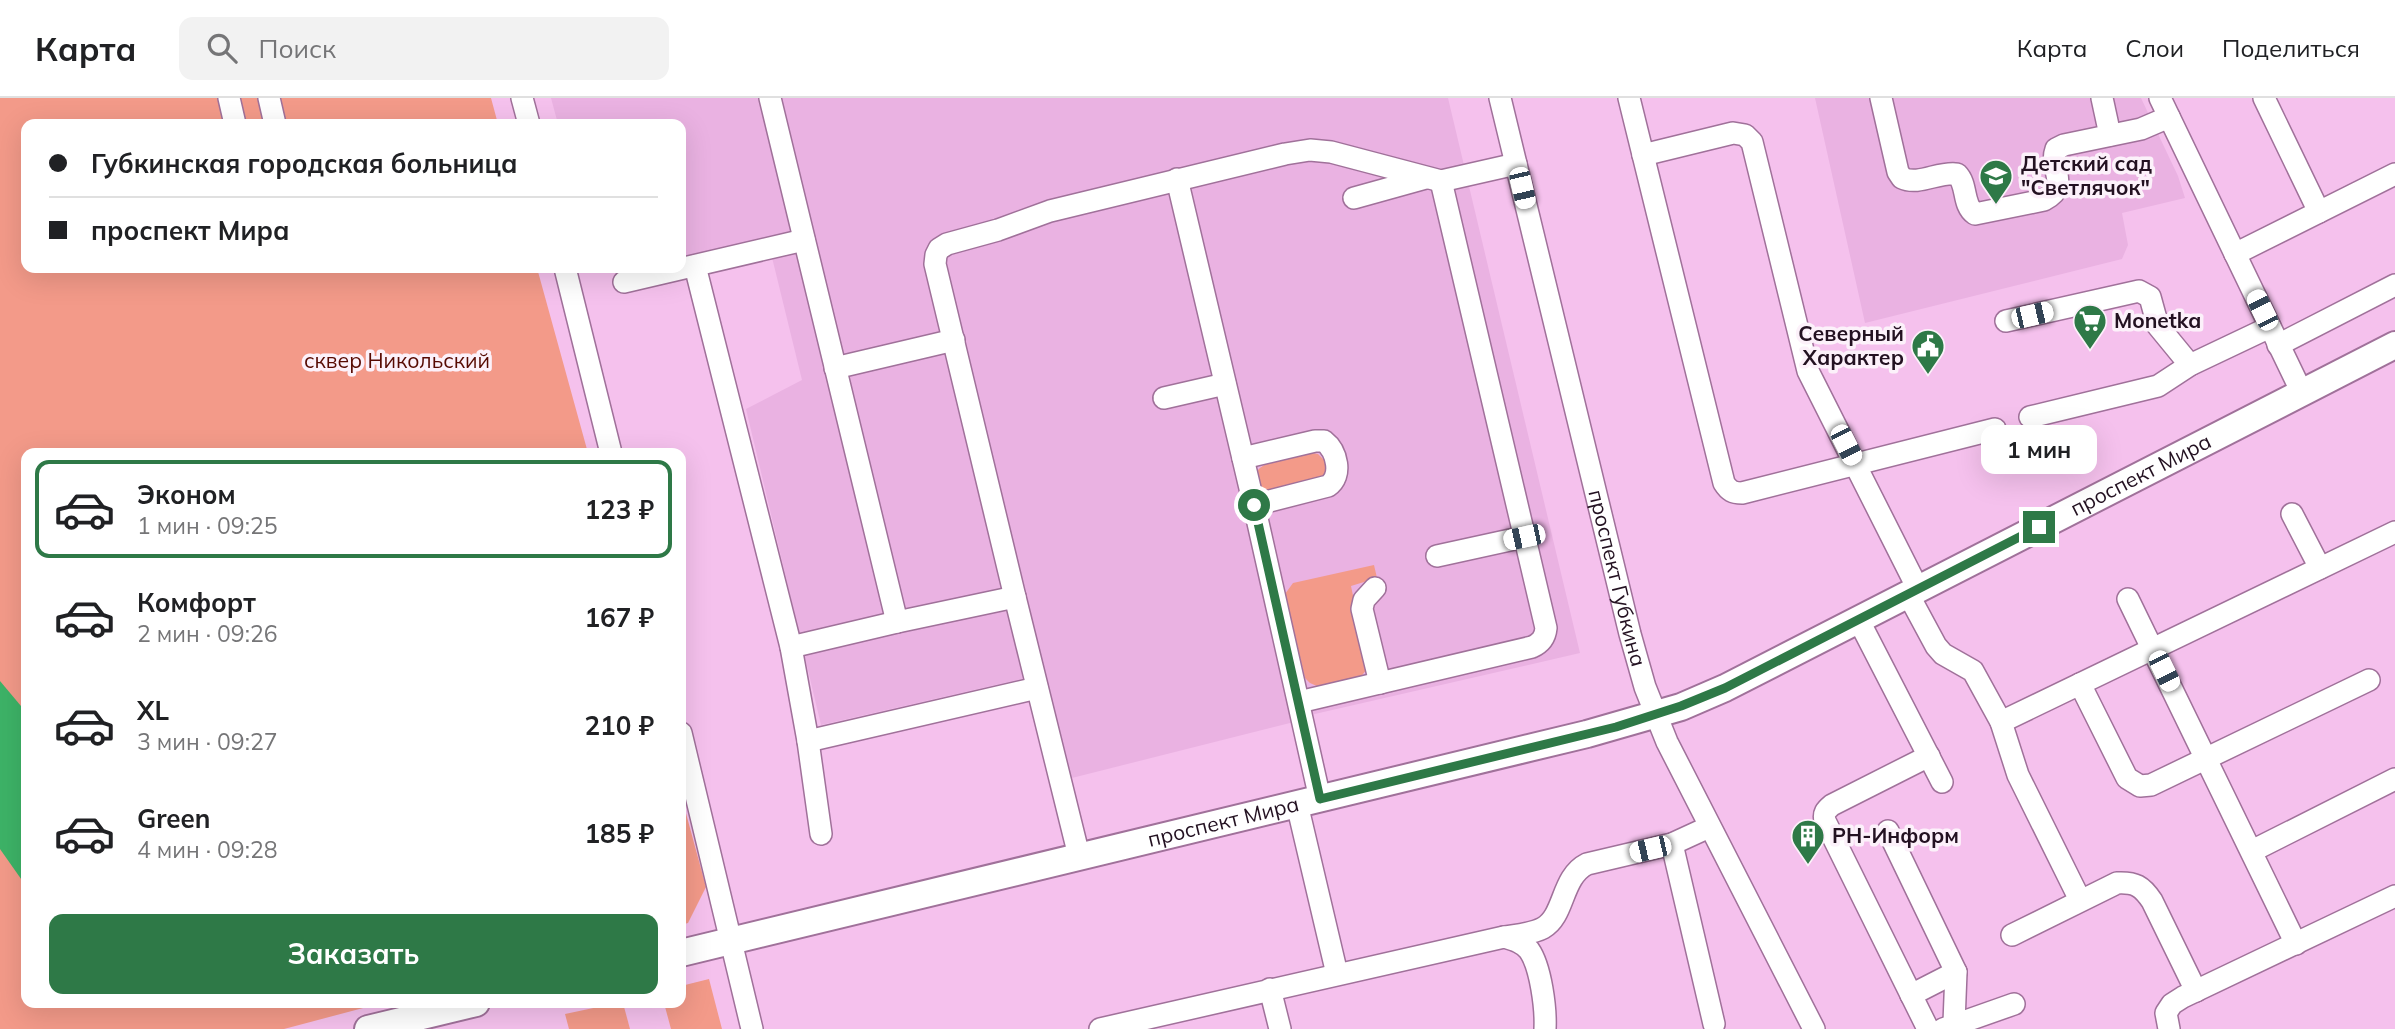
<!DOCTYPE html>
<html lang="ru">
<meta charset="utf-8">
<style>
:root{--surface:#fff;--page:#f2f2f2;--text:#202124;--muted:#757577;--line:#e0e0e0;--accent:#2e7947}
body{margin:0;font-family:Mulish,sans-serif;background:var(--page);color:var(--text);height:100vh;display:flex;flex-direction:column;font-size:26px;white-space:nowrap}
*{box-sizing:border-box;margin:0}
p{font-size:23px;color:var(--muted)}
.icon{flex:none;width:38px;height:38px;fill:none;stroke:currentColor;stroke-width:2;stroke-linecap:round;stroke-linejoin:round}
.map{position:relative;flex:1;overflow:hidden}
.details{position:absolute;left:21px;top:350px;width:665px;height:560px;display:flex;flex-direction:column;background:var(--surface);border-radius:14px;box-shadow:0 7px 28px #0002}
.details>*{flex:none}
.hud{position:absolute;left:21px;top:21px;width:665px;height:154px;border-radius:14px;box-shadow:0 7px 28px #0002;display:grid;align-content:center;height:154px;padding:0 28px;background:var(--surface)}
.end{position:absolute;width:32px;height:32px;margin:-16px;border:9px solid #2e7947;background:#fff;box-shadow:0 0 0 4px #fff}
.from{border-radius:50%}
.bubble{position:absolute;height:49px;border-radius:14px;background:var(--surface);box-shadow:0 7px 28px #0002;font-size:23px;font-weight:700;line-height:49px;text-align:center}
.car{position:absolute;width:21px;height:42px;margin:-21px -10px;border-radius:9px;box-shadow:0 0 5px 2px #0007;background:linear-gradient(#fff 24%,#345 0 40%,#fff 0 76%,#345 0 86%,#fff 0)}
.hud b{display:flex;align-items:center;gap:24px;height:66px;font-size:26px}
.hud b+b{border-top:2px solid var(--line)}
.hud i{width:18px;height:18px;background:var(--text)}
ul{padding:12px 0 0;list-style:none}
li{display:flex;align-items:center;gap:21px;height:98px;margin:0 14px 10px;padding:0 14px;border:4px solid transparent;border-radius:14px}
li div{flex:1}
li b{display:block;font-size:26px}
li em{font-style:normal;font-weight:700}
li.current{border-color:var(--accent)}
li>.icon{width:63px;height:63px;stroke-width:1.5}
.button{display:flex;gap:14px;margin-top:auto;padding:14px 28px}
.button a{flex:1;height:80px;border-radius:14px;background:var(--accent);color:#fff;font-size:28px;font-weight:700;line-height:80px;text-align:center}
header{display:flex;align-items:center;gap:42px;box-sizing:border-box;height:98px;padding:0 35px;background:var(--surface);border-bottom:2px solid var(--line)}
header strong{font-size:33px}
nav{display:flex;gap:38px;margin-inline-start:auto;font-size:24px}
.search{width:490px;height:63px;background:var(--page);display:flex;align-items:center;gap:18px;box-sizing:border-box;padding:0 24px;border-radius:14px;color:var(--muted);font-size:26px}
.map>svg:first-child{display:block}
.built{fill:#eab2e2}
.green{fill:#f39a89}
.water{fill:#3db367}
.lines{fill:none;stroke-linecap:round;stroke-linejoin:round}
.minor-casing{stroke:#a0719a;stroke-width:24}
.major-casing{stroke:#a0719a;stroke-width:30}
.minor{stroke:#fff;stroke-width:21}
.major{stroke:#fff;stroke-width:26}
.route{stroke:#2e7947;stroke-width:9}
.labels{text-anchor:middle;stroke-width:7;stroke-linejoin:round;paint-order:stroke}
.poi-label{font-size:21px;font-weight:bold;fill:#231121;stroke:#fcf1fa;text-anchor:start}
.park-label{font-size:21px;fill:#570a02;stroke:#fcf1fa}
.street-label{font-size:21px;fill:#231121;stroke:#fcf1fa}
</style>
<header>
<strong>Карта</strong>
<div class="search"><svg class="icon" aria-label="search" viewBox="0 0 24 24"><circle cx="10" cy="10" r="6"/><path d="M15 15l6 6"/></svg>Поиск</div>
<nav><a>Карта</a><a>Слои</a><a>Поделиться</a></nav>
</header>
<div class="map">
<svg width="2395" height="931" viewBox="0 0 2395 931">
<rect width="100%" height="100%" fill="#f5c1ed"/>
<g class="built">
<path d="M551,0h897l132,555 -287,66 1,3 -242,61 -26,-105 -205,47 -75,-316 56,-29 -35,-143 -86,20v-133h-123z"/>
<path d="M1815,0h326l37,78 7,22 -63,15 6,32 -6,14 -257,64z"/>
</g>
<g class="green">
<path d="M0,0h491l7,26h-472v144h511l51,185h-562v550h356l-98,26h-284z"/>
<path d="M1312,355l6,1 8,8v11l-3,5 -53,15 -11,-7c-1,-1 -3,-9 -3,-11 1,-15 43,-19 56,-22z"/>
<path d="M1374,467l3,13 -26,8 17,82 -10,12 -39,7 -9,-4 -5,-5 -20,-84 8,-11z"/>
<path d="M681,697l25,92 -18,36 -7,2z"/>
<path d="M709,881l13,50h-51l-7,-26h17v-17z"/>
<path d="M617,905h6l7,26h-61l-4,-15z"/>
</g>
<path class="water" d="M0,583l26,31v174l-26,-37z"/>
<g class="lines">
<defs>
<g id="minor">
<path d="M229,0l6,26"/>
<path d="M269,0l6,26"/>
<path d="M522,0l7,26"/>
<path d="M770,0l127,524 118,-25 64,259"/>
<path id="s1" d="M1500,0l130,536 15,53 22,55 147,287"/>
<path d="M1629,0l95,385c5,8 9,10 18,10l253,-64"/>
<path d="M1881,0l17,74 4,6c17,8 37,-7 55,-4 11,11 5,31 18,40l69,-14c28,-15 4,-29 12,-51l8,-4 77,-16 28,-12"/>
<path d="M2102,0l8,37"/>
<path d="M2160,0l142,295"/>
<path d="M2264,0l55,114"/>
<path d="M1643,57l90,-22 12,2 7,7 56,229 110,218"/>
<path d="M1177,81l77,326 66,294"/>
<path d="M1354,100l72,-20"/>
<path d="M2235,156l160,-80"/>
<path d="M695,168l96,381 17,94 13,93"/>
<path d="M565,170l46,185"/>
<path d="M624,184l180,-42"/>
<path d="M2006,223l133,-30 11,6 8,29 32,39"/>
<path d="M2278,247l117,-60"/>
<path d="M835,270l119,-28"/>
<path d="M1164,300l61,-14"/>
<path d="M2030,319l128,-31 32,-21 80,-38"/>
<path d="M1243,360l72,-17h9c13,10 19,35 4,45l-74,19"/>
<path d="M2292,416l28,54"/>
<path d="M1437,458l87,-19"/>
<path d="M1375,490l-11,12 -2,9 18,74"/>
<path d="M1908,496l28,52 7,8 30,17 28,51 17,53 62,125"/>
<path d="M1015,499l-80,-333 1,-9 3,-6 8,-5 51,-14 52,-19 235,-57 25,-4 21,2 110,29 75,-17"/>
<path d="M2128,501l168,345"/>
<path d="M1858,521l84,163"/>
<path d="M791,549l106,-25"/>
<path d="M2080,586l47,94 13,8 11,-1 218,-105"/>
<path d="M1299,604l233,-55c9,-4 13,-9 14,-19l-105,-447"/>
<path d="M2001,624l394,-190"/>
<path d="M681,635l71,296"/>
<path d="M808,643l229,-53"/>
<path d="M1297,706l40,170"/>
<path d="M1888,733l68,141 -2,51"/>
<path d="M1672,746l42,180"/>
<path d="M2252,753l143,-72"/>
<path d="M2012,837l105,-52c18,-1 25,3 35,18l44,90"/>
<path d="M1504,839c12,-2 28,-3 39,-9 22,-12 18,-51 44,-64l85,-20 37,-17"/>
<path d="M1270,891l10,40"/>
<path d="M1911,897l45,-23"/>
<path d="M1100,931l404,-92c10,3 18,5 25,13 12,17 17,59 16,79"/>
<path d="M1928,931l-103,-208c-2,-8 1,-11 7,-16l97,-49"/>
<path d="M1943,931l71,-25"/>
<path d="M2169,931l-3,-16 6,-9 11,-7 212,-101"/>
</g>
<g id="major">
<path id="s2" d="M681,855l906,-219 94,-27 44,-19 670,-343"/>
<path d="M368,931l108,-26"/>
</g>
</defs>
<use href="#minor" class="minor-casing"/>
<use href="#major" class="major-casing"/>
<use href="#minor" class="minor"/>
<use href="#major" class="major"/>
</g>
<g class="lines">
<path class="route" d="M1254,407l66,294 296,-72 65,-21 44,-18 314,-161"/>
</g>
<defs>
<symbol id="school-pin" viewBox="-11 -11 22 30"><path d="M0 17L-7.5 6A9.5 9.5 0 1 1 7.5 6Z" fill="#2e7947" stroke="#fcf1fa"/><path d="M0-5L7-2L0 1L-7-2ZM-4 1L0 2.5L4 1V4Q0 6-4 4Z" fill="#fff"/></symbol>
<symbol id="supermarket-pin" viewBox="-11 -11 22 30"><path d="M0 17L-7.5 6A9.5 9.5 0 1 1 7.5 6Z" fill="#2e7947" stroke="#fcf1fa"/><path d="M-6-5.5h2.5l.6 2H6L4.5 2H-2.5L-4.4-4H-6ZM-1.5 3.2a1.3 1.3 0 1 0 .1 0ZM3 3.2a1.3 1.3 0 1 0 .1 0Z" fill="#fff"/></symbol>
<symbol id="civic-pin" viewBox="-11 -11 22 30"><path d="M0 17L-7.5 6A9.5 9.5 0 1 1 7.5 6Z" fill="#2e7947" stroke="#fcf1fa"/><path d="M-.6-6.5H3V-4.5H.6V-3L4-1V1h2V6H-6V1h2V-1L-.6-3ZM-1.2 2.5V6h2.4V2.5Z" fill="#fff"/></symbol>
<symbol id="building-pin" viewBox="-11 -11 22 30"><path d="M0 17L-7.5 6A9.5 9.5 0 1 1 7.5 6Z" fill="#2e7947" stroke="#fcf1fa"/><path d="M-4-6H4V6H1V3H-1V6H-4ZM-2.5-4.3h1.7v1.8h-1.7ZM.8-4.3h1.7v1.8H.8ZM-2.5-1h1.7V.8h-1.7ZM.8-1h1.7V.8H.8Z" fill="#fff"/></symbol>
</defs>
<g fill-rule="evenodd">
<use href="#school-pin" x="1977" y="59" width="38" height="52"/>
<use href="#supermarket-pin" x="2071" y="204" width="38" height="52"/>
<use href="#civic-pin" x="1909" y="229" width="38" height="52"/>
<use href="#building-pin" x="1789" y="719" width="38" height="52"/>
</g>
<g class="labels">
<g class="poi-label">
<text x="2021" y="73">Детский сад<tspan x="2021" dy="24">"Светлячок"</tspan></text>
<text x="2114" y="230">Monetka</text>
<text x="1904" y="243" text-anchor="end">Северный<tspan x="1904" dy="24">Характер</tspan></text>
<text x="1832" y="745">РН-Информ</text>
</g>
<g class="park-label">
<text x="397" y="270">сквер Никольский</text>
</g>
<g class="street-label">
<text dy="7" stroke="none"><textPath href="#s2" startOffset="1545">проспект Мира</textPath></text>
<text dy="7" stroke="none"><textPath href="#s1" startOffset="494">проспект Губкина</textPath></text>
<text dy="7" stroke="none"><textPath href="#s2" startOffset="558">проспект Мира</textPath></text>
</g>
</g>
</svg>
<i class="end from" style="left:1254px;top:407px"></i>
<i class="end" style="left:2039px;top:429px"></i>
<div class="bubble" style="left:1981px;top:327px;width:116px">1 мин</div>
<i class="car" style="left:1522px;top:90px;rotate:167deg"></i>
<i class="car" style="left:2262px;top:212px;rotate:334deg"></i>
<i class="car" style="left:2032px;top:217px;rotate:77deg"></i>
<i class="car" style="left:1846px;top:347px;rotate:153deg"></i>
<i class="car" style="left:1524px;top:439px;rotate:258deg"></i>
<i class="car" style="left:2164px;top:573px;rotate:154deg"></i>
<i class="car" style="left:1650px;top:751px;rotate:257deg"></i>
<div class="hud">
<b><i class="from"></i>Губкинская городская больница</b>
<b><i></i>проспект Мира</b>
</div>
<section class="details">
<ul>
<li class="current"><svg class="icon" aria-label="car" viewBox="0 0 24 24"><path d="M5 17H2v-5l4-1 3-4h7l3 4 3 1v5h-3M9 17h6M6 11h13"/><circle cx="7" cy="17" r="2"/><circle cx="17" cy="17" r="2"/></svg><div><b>Эконом</b><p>1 мин · 09:25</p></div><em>123 ₽</em></li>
<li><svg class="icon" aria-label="car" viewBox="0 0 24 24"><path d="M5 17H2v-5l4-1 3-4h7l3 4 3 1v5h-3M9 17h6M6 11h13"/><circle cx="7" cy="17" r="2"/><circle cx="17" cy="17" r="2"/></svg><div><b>Комфорт</b><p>2 мин · 09:26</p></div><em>167 ₽</em></li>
<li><svg class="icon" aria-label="car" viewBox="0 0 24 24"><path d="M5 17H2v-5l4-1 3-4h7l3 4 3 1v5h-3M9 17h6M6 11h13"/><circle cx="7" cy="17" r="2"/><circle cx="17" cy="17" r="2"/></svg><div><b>XL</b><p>3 мин · 09:27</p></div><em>210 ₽</em></li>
<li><svg class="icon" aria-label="car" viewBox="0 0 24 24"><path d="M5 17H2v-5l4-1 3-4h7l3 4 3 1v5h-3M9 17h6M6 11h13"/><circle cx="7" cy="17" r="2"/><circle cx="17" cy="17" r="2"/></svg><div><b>Green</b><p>4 мин · 09:28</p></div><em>185 ₽</em></li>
</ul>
<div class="button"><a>Заказать</a></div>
</section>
</div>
